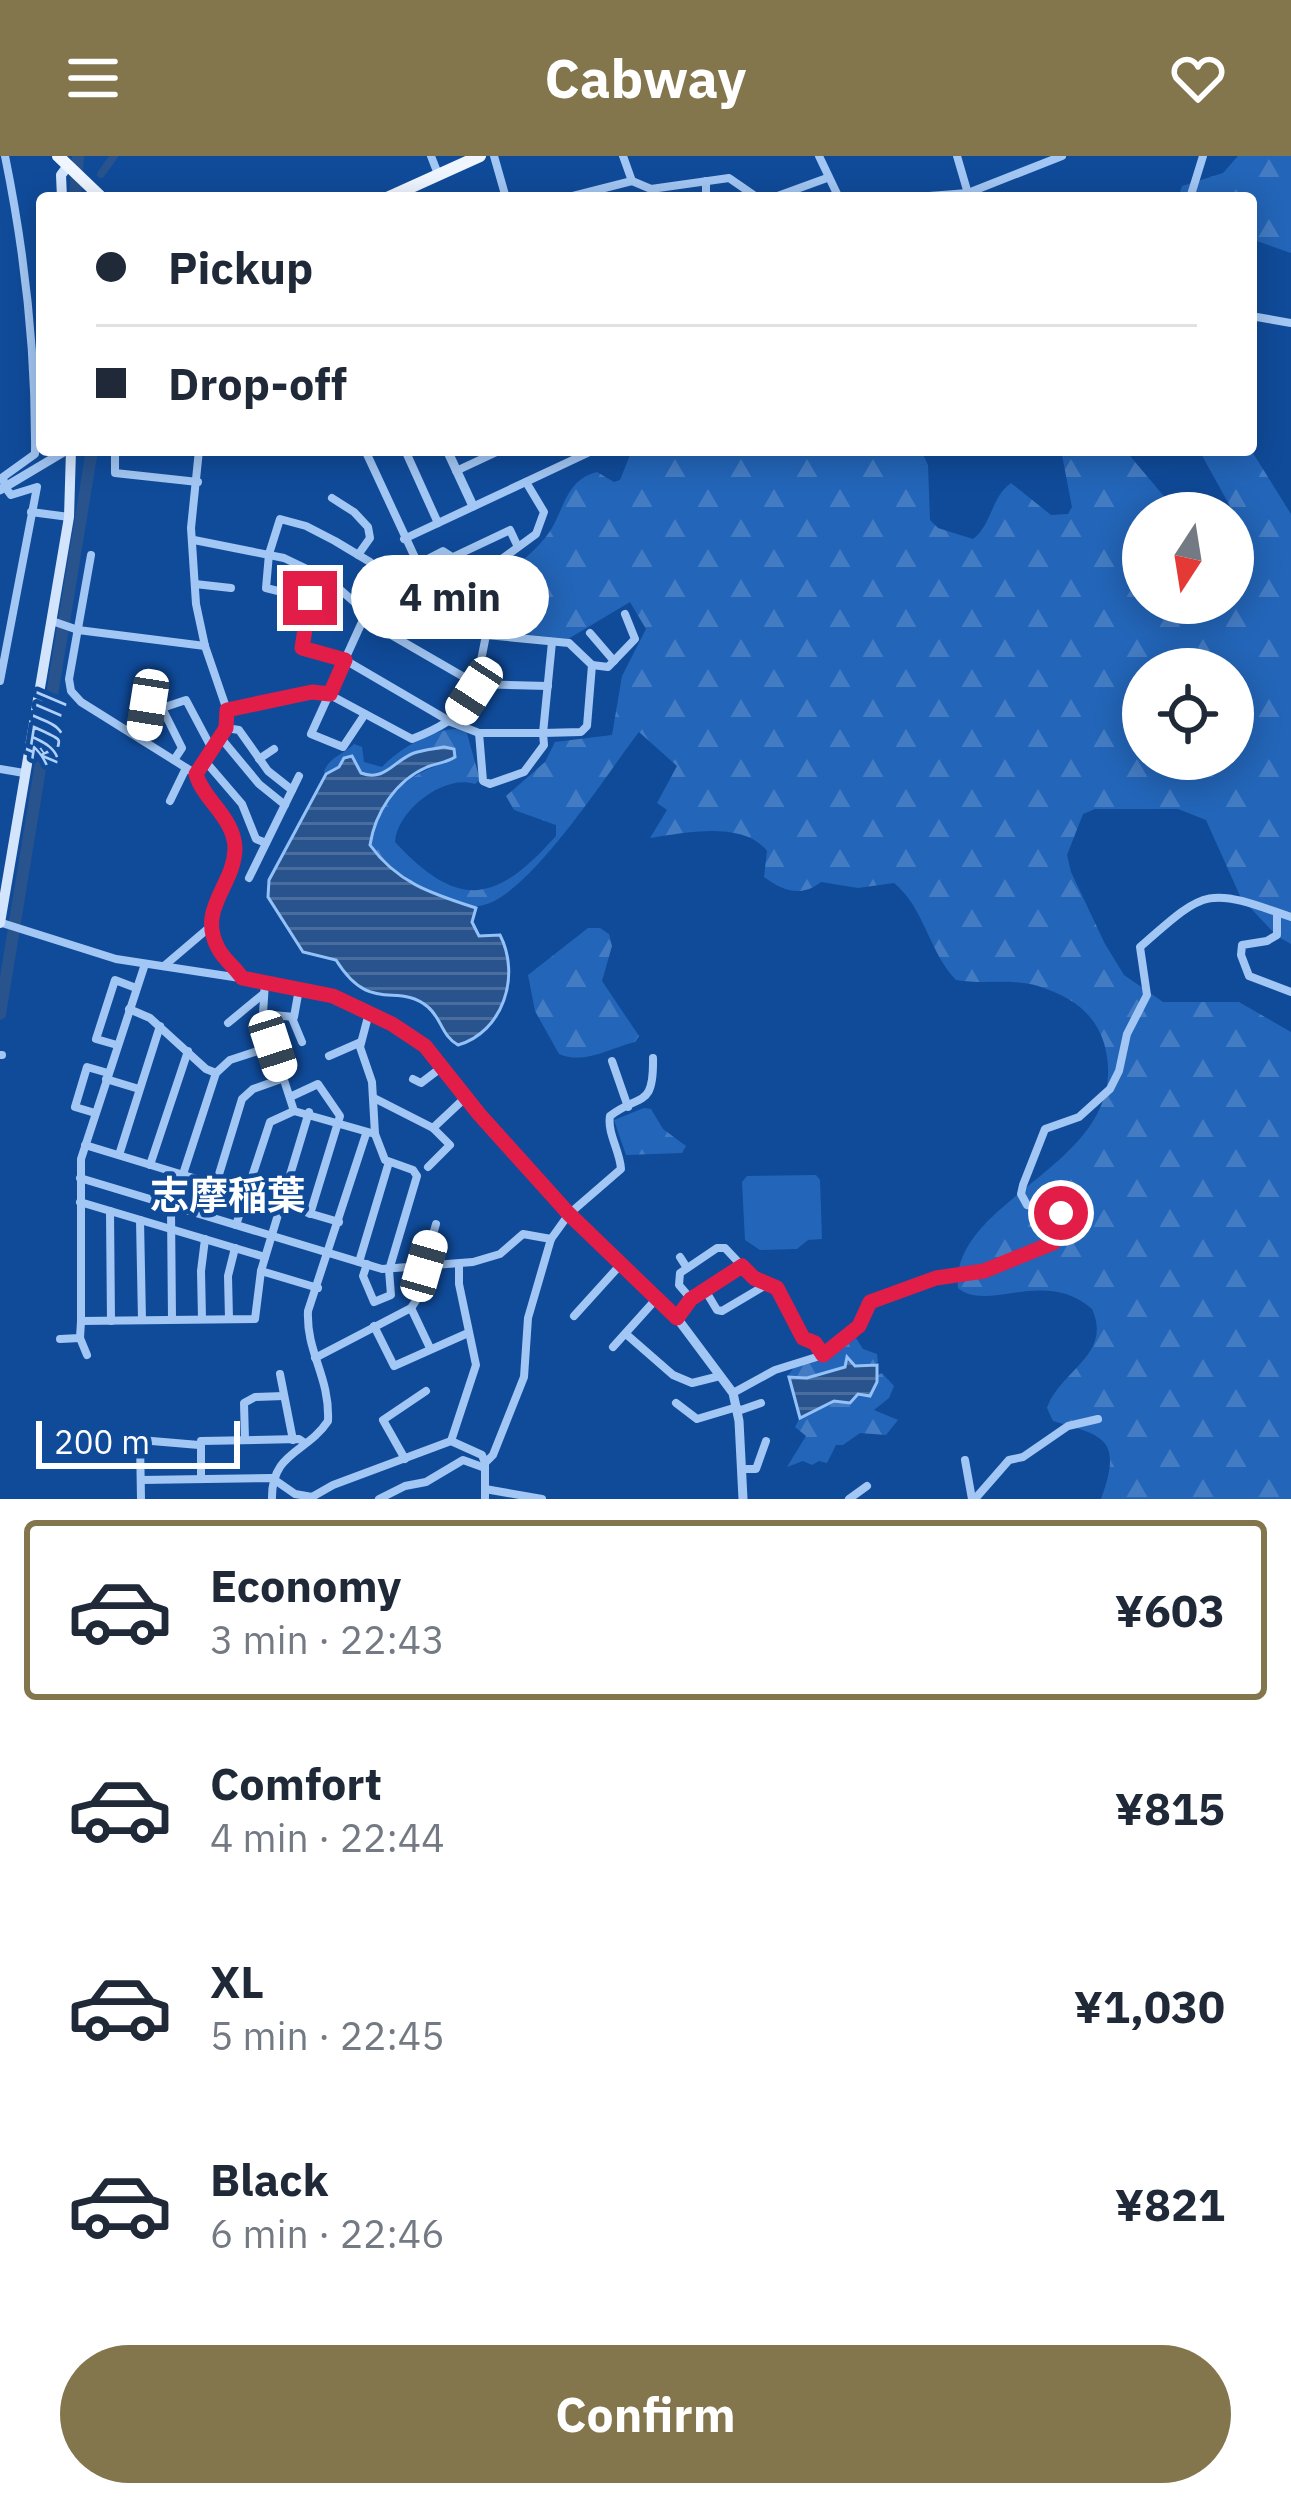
<!DOCTYPE html>
<meta charset="utf-8">
<style>
:root{--surface:#fff;--page:#f6f6f7;--text:#1f2937;--muted:#747a83;--line:#e0e1e3;--accent:#84764c}
body{margin:0;font-family:"IBM Plex Sans","Noto Sans JP",sans-serif;background:var(--page);color:var(--text);height:100vh;display:flex;flex-direction:column;font-size:45px;white-space:nowrap}
*{box-sizing:border-box;margin:0}
p{font-size:39px;color:var(--muted)}
.icon{flex:none;width:66px;height:66px;fill:none;stroke:currentColor;stroke-width:2;stroke-linecap:round;stroke-linejoin:round}
.map{position:relative;height:1343px;overflow:hidden}
.drawer{display:flex;flex-direction:column;background:var(--surface);flex:1}
.drawer>*{flex:none}
.hud{position:absolute;left:36px;top:36px;width:1221px;height:264px;border-radius:12px;box-shadow:0 6px 30px #0003;display:grid;align-content:center;height:264px;padding:0 60px;background:var(--surface)}
.needle{width:78px;rotate:192deg}
.buttons{position:absolute;left:1122px;top:336px;display:grid;gap:24px}
.buttons a{display:grid;place-items:center;width:132px;height:132px;border-radius:50%;background:var(--surface);box-shadow:0 6px 30px #0003;font-size:60px}
.scale{position:absolute;left:36px;bottom:30px;width:204px;box-sizing:border-box;padding-left:12px;border:6px solid #fff;border-top:0;font-size:33px;line-height:42px;white-space:nowrap;color:#fff;-webkit-text-stroke:9px #104b9a;paint-order:stroke}
.end{position:absolute;width:54px;height:54px;margin:-27px;border:15px solid #e11d48;background:#fff;box-shadow:0 0 0 6px #fff}
.from{border-radius:50%}
.bubble{position:absolute;height:84px;border-radius:42px;background:var(--surface);box-shadow:0 6px 30px #0003;font-size:39px;font-weight:800;line-height:84px;text-align:center}
.car{position:absolute;width:36px;height:72px;margin:-36px -18px;border-radius:15px;box-shadow:0 0 9px 3px #0007;background:linear-gradient(#fff 24%,#345 0 40%,#fff 0 76%,#345 0 86%,#fff 0)}
.hud b{display:flex;align-items:center;gap:42px;height:114px;font-size:45px}
.hud b+b{border-top:3px solid var(--line)}
.hud i{width:30px;height:30px;background:var(--text)}
ul{padding:21px 0 0;list-style:none}
li{display:flex;align-items:center;gap:36px;height:180px;margin:0 24px 18px;padding:0 36px;border:6px solid transparent;border-radius:12px}
li div{flex:1}
li b{display:block;font-size:45px}
li em{font-style:normal;font-weight:800}
li.current{border-color:var(--accent)}
li>.icon{width:108px;height:108px;stroke-width:1.5}
.primary-button{display:flex;gap:24px;margin-top:auto;padding:24px 60px}
.primary-button a{flex:1;height:138px;border-radius:72px;background:var(--accent);color:#fff;font-size:48px;font-weight:800;line-height:138px;text-align:center}
header{display:flex;justify-content:space-between;align-items:center;height:156px;padding:0 60px;background:var(--accent);color:#fff;font-size:54px;font-weight:800}
.map>svg:first-child{display:block}
.forest{fill:url(#forest-firs);fill-rule:evenodd}
.garden{fill:#2365b8}
.water{fill:url(#water-rules);stroke:#94c2f8;stroke-width:3}
.lines{fill:none;stroke-linecap:round;stroke-linejoin:round}
.canal{stroke:#28538d;stroke-width:8}
.river{stroke:#28538d;stroke-width:12}
.minor{stroke:#a3c7f4;stroke-width:8}
.tertiary{stroke:#a3c7f4;stroke-width:9}
.secondary{stroke:#d3e5fd;stroke-width:10}
.primary{stroke:#f0f6ff;stroke-width:12}
.route{stroke:#e11d48;stroke-width:15}
.labels{text-anchor:middle;stroke-width:9;stroke-linejoin:round;paint-order:stroke}
.water-label{font-size:36px;font-style:italic;fill:#afd1fb;stroke:#104b9a}
.quarter-label{font-size:39px;font-weight:bold;fill:#fff;stroke:#104b9a}
</style>
<header><svg class="icon" aria-label="menu" viewBox="0 0 24 24"><path d="M4 6h16M4 12h16M4 18h16"/></svg>Cabway<svg class="icon" aria-label="heart" viewBox="0 0 24 24"><path d="M12 20l-8-8c-3-5 5-10 8-4 3-6 11-1 8 4z"/></svg></header>
<div class="map">
<svg width="1291" height="1343" viewBox="0 0 1291 1343">
<defs>
<pattern id="forest-firs" width="22" height="20" patternUnits="userSpaceOnUse" patternTransform="scale(3)"><rect width="22" height="20" fill="#2365b8"/><path d="M5 1l3.5 6h-7zM16 11l3.5 6h-7z" fill="#447cc3"/></pattern>
<pattern id="water-rules" width="6" height="5" patternUnits="userSpaceOnUse" patternTransform="scale(3)"><rect width="6" height="5" fill="#28538d"/><path d="M0 2.5h6" fill="none" stroke="#486d9e"/></pattern>
</defs>
<rect width="100%" height="100%" fill="#104b9a"/>
<g class="forest">
<path d="M1238,0h53v97l-40,-14v-41h-73l4,-12 41,-13z"/>
<path d="M632,294h289l7,15 2,55 8,8 35,11c19,-14 18,-42 38,-56l40,32 17,-1 4,-7 -11,-57h64l53,63h-35v90h90v-62l8,-15 -42,-76h52l40,64v430l-14,-8 -36,-38 -35,-78 -28,-11h-83l-12,5 -16,41 4,17 34,72 19,31 39,27h76l52,30v467h-190c22,-61 3,-63 -48,-78l-6,-13c13,-38 66,-53 45,-99 -47,-42 -105,4 -134,-21 -9,-93 180,-124 146,-245 -10,-32 -35,-47 -66,-57 -27,-8 -54,-1 -82,-6 -27,-28 -32,-73 -62,-97l-36,5 -37,-6c-19,15 -37,10 -57,-5l3,-26c-24,-31 -83,-18 -117,-13l17,-28 -10,-7 20,-37 -38,-34c-30,38 -112,169 -160,174 -13,2 -31,-8 -43,-13 -29,-11 -48,-23 -66,-48 7,-44 36,-72 79,-83l-33,-10c-42,22 -27,28 -77,15l-13,7 -2,-2c4,-14 20,-18 30,-28l8,3 2,15 18,5c18,-19 58,-43 84,-37l14,50 -5,4c-32,-10 -78,27 -80,58 65,70 102,60 161,-6v-11l-42,-15 -8,-14 39,-34 10,-20 57,-7 10,-59 24,-47 -16,-27 -62,37 -44,-5 -13,-16h-17l-19,9 -13,-7 2,-19c28,-18 71,-44 88,-73 13,-23 16,-49 45,-56l17,10 6,-2zM1143,513h90v90h-90z"/>
<path d="M588,772h12l9,6 3,12 -10,35 37,55 -4,6c-26,6 -50,23 -76,12l-24,-43 -7,-36z"/>
<path d="M644,952l7,1 12,20 23,17 -4,7 -56,2 -12,-35z"/>
<path d="M856,1182l7,11 14,5 1,8c-23,11 -60,15 -86,18l-5,-3 8,-11 34,-9z"/>
<path d="M882,1217l12,13 -5,12 -15,12 24,10 -12,15 -26,-2 -17,12h-7l-9,18 -8,-2 -7,4 -9,-4 -16,6 19,-31 -11,-9 8,-15z"/>
</g>
<path class="garden" d="M816,1019l4,5 2,59 -14,1 -11,9 -37,1 -15,-10 -3,-58 5,-6z"/>
<g class="water">
<path d="M444,591l10,2 1,8c-9,6 -18,6 -28,10 -32,14 -52,46 -57,78 27,38 63,49 106,63l-4,14 7,14 21,-1c21,41 3,97 -42,110 -17,-10 -16,-26 -30,-38 -31,-26 -57,9 -92,-47l-33,-8 -35,-55 1,-17 57,-106 13,-7 5,-9 8,-2 9,17c24,9 32,-12 53,-20 9,-3 20,-4 30,-6z"/>
<path d="M847,1201l8,9 22,-1v17l-7,14 -12,-2 -8,9 -16,-2 -34,17 -11,-41 18,1 38,-11z"/>
</g>
<g class="lines">
<path class="canal" d="M101,18l13,-18"/>
<g class="river">
<path d="M75,42l3,-42"/>
<path d="M0,858l92,-564"/>
</g>
<g class="minor">
<path d="M431,0l7,18"/>
<path d="M494,0l12,42"/>
<path d="M623,0l9,25"/>
<path d="M819,0l20,42"/>
<path d="M957,0l12,41"/>
<path d="M565,42l67,-17 19,8 78,-11 29,20"/>
<path d="M706,42v-17"/>
<path d="M772,42l55,-20"/>
<path d="M903,42l65,-5 94,-37"/>
<path d="M1190,42l13,-42"/>
<path d="M1251,160l40,7"/>
<path d="M115,294v23l83,9"/>
<path d="M365,294l53,114 25,-13 37,24 56,-41 8,-22 -18,-30"/>
<path d="M405,294l33,73"/>
<path d="M456,315l45,-21"/>
<path d="M332,342l22,14 14,15 2,11 -12,17"/>
<path d="M31,356l38,5"/>
<path d="M404,383l190,-89"/>
<path d="M194,384l90,18 44,21 65,57 83,48 72,2"/>
<path d="M91,399l-22,124 2,12 10,11 115,72 2,9 24,30 13,34c-5,35 -37,64 -17,101 6,11 17,19 24,30"/>
<path d="M453,401l57,-27 8,17"/>
<path d="M314,416l-12,76 43,12 106,62 28,11h64l9,-91"/>
<path d="M195,428l36,4"/>
<path d="M310,443l-44,-11 3,-34 11,-35 26,7 29,15 35,21 40,37 76,36 83,8 23,22 16,2 27,-28 -10,-25"/>
<path d="M52,465l26,9 127,16"/>
<path d="M590,477l24,28"/>
<path d="M0,525l37,-194 -26,8 -6,-8 -2,-10 32,-23c1,-100 -10,-200 -30,-298"/>
<path d="M162,552l20,40 -8,12"/>
<path d="M227,553l90,-17 13,3 82,44c61,-24 62,-42 74,-104"/>
<path d="M365,558l-22,33 -32,-13 56,-123 27,-26"/>
<path d="M226,572l13,2 29,41 24,19"/>
<path d="M479,577l4,48 7,3 34,-12 20,-27 -1,-12 38,-1 6,-6 5,-61"/>
<path d="M220,581l39,47 26,21"/>
<path d="M142,583l6,-34 14,3 24,-8 26,49"/>
<path d="M259,603l15,-10"/>
<path d="M205,605l37,43 14,35 10,4"/>
<path d="M0,613l24,4"/>
<path d="M196,618l30,-46 3,-12 -24,-70 -9,-42 -5,-76 8,-78"/>
<path d="M170,645l16,-33"/>
<path d="M249,722l50,-102"/>
<path d="M1277,758v21l-10,6 -25,4 -1,10 8,21 42,16"/>
<path d="M2,767l114,36 124,19"/>
<path d="M145,808l-64,195v162l174,-2 6,-48 48,-159"/>
<path d="M164,810l47,-40"/>
<path d="M265,826l-2,32 31,3 5,-28"/>
<path d="M129,853l21,9 56,51 10,4"/>
<path d="M292,862l10,24"/>
<path d="M228,867l34,-28"/>
<path d="M117,889l-21,-6 19,-59 21,8"/>
<path d="M0,899h2"/>
<path d="M329,900l32,-14"/>
<path d="M612,905l16,46"/>
<path d="M106,923l33,10"/>
<path d="M413,923l8,4 21,-16"/>
<path d="M290,941l28,-13 22,32 -30,98"/>
<path d="M374,942l59,30 17,17 -22,22"/>
<path d="M95,957l-20,-6 12,-40 21,6"/>
<path d="M433,972l33,-31"/>
<path d="M85,989l161,49"/>
<path d="M119,999l41,-129"/>
<path d="M150,1009l38,-114"/>
<path d="M80,1022l302,91 91,-7 27,-8 23,-20 28,5"/>
<path d="M216,1028l26,-85 11,-10 31,-11"/>
<path d="M80,1046l185,55"/>
<path d="M281,1049l58,17"/>
<path d="M110,1055l1,110"/>
<path d="M140,1064l2,100"/>
<path d="M236,1069l34,-103 24,-11"/>
<path d="M680,1101l7,11"/>
<path d="M359,1106l30,-100"/>
<path d="M367,1108l-4,12 11,26 17,-7 -2,-25 28,-94 -4,-6 -28,-10 -10,-26 -3,-52 -12,-35 9,-34"/>
<path d="M424,1110l12,-42"/>
<path d="M261,1115l57,17"/>
<path d="M705,1134l12,20 5,1 44,-26"/>
<path d="M691,1143l-12,-14 1,-12 37,-25h8l17,18"/>
<path d="M411,1152l19,40"/>
<path d="M574,1160l48,-53"/>
<path d="M677,1162l14,-19 51,-33 12,12 23,11 26,49 12,5 8,12"/>
<path d="M172,1163l-1,-108 45,-138 14,-13 43,-14 21,65 81,23"/>
<path d="M202,1163l-1,-48 4,-32"/>
<path d="M229,1163l-1,-43 7,-28"/>
<path d="M374,1170l20,40 74,-33"/>
<path d="M626,1178l47,41 19,8 28,-7"/>
<path d="M80,1182l7,17"/>
<path d="M60,1183l20,-1 1,-17"/>
<path d="M613,1191l45,-50"/>
<path d="M315,1202l96,-50 13,-19 6,-23"/>
<path d="M280,1218l13,66"/>
<path d="M733,1237l42,-23 48,-15 36,-29 11,-24 15,-8 51,-16 48,-7 76,-33 4,-9 -3,-16 -34,-8 -6,-11 2,-9 22,-56 34,-12 31,-28 9,-18 8,-37 20,-39 -7,-48c67,-59 66,-60 151,-30"/>
<path d="M676,1247l21,16 40,-12"/>
<path d="M738,1255l23,-8"/>
<path d="M245,1284l-1,-37 11,-6 29,-1"/>
<path d="M451,1285l31,14 3,8"/>
<path d="M405,1303l-22,-39 43,-29"/>
<path d="M965,1304l7,39"/>
<path d="M741,1313h15l10,-28"/>
<path d="M201,1323v-38l98,-2 6,4"/>
<path d="M141,1324l131,-2 23,16 17,3 21,-12 118,-44 25,-76 -17,-81v-19"/>
<path d="M485,1333l57,10"/>
<path d="M141,1343l-1,-59 59,5"/>
<path d="M272,1343c-1,-47 35,-46 56,-78 2,-45 -22,-68 -20,-110l58,-177"/>
<path d="M379,1343l26,-13 21,-4 37,-22 22,8"/>
<path d="M485,1343v-36l8,-8 31,-78 4,-59 23,-79 18,-25 52,-45c-1,-18 -14,-36 -11,-53 30,-23 44,-7 43,-58"/>
<path d="M849,1343l18,-13"/>
<path d="M975,1343l34,-39 14,-3 45,-31 30,-7"/>
</g>
<g class="tertiary">
<path d="M447,294l26,56"/>
<path d="M0,334l67,-40"/>
<path d="M242,822l91,18 59,28 33,22 54,68 90,100 108,104 56,75 6,28 4,78"/>
</g>
<g class="secondary">
<path d="M62,42l-1,-23 6,-8"/>
<path d="M0,767l69,-406 2,-67"/>
</g>
<g class="primary">
<path d="M58,0l44,42"/>
<path d="M387,42l93,-42"/>
</g>
</g>
<g class="lines">
<path class="route" d="M310,442l-8,50 43,12 -15,34 -18,-2 -85,18 -1,18 -30,46c7,26 39,44 39,75 -1,37 -38,60 -17,99 6,12 17,19 24,30l91,18 59,28 33,22 54,68 90,100 108,104 14,-19 51,-33 12,12 23,10 26,50 12,5 8,12 36,-29 11,-24 66,-24 48,-7 69,-28 11,-14 -3,-16"/>
</g>
<g class="labels">
<g class="water-label">
<text transform="translate(46 576) rotate(-81)" y="13">初川</text>
</g>
<g class="quarter-label">
<text x="228" y="1053">志摩稲葉</text>
</g>
</g>
</svg>
<div class="buttons">
<a><svg class="needle" viewBox="-14 -14 28 28"><path d="M0-13l5 13h-10z" fill="#e53935"/><path d="M0 13l5-13h-10z" fill="#747a83"/></svg></a>
<a><svg class="icon" aria-label="locate" viewBox="0 0 24 24"><circle cx="12" cy="12" r="6"/><path d="M12 2v4M12 18v4M2 12h4M18 12h4"/></svg></a>
</div>
<div class="scale">200 m</div>
<i class="end from" style="left:1061px;top:1057px"></i>
<i class="end" style="left:310px;top:442px"></i>
<div class="bubble" style="left:351px;top:399px;width:198px">4 min</div>
<i class="car" style="left:474px;top:535px;rotate:213deg"></i>
<i class="car" style="left:148px;top:549px;rotate:189deg"></i>
<i class="car" style="left:273px;top:890px;rotate:162deg"></i>
<i class="car" style="left:424px;top:1110px;rotate:16deg"></i>
<div class="hud">
<b><i class="from"></i>Pickup</b>
<b><i></i>Drop-off</b>
</div>
</div>
<section class="drawer">
<ul>
<li class="current"><svg class="icon" aria-label="car" viewBox="0 0 24 24"><path d="M5 17H2v-5l4-1 3-4h7l3 4 3 1v5h-3M9 17h6M6 11h13"/><circle cx="7" cy="17" r="2"/><circle cx="17" cy="17" r="2"/></svg><div><b>Economy</b><p>3 min · 22:43</p></div><em>¥603</em></li>
<li><svg class="icon" aria-label="car" viewBox="0 0 24 24"><path d="M5 17H2v-5l4-1 3-4h7l3 4 3 1v5h-3M9 17h6M6 11h13"/><circle cx="7" cy="17" r="2"/><circle cx="17" cy="17" r="2"/></svg><div><b>Comfort</b><p>4 min · 22:44</p></div><em>¥815</em></li>
<li><svg class="icon" aria-label="car" viewBox="0 0 24 24"><path d="M5 17H2v-5l4-1 3-4h7l3 4 3 1v5h-3M9 17h6M6 11h13"/><circle cx="7" cy="17" r="2"/><circle cx="17" cy="17" r="2"/></svg><div><b>XL</b><p>5 min · 22:45</p></div><em>¥1,030</em></li>
<li><svg class="icon" aria-label="car" viewBox="0 0 24 24"><path d="M5 17H2v-5l4-1 3-4h7l3 4 3 1v5h-3M9 17h6M6 11h13"/><circle cx="7" cy="17" r="2"/><circle cx="17" cy="17" r="2"/></svg><div><b>Black</b><p>6 min · 22:46</p></div><em>¥821</em></li>
</ul>
<div class="primary-button"><a>Confirm</a></div>
</section>
